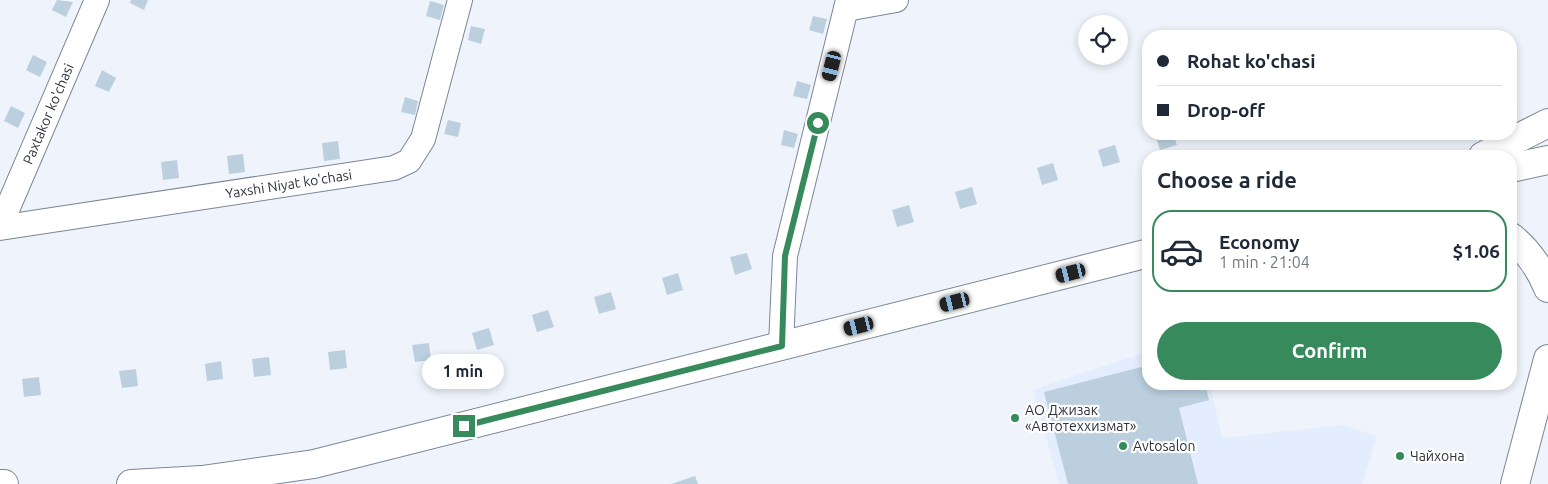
<!DOCTYPE html>
<meta charset="utf-8">
<style>
:root{--surface:#fff;--page:#f6f6f7;--text:#1f2937;--muted:#747a83;--line:#e0e1e3;--accent:#378a5c}
body{margin:0;font-family:Ubuntu,sans-serif;background:var(--page);color:var(--text);height:100vh;display:flex;flex-direction:column;font-size:19px;white-space:nowrap}
*{box-sizing:border-box;margin:0}
p{font-size:16px;color:var(--muted)}
.icon{flex:none;width:28px;height:28px;fill:none;stroke:currentColor;stroke-width:2;stroke-linecap:round;stroke-linejoin:round}
.map{position:relative;flex:1;overflow:hidden}
.sheet{position:absolute;left:1142px;top:150px;width:375px;height:240px;display:flex;flex-direction:column;background:var(--surface);border-radius:20px;box-shadow:0 2px 8px #0003}
.sheet>*{flex:none}
.hud{position:absolute;left:1142px;top:30px;width:375px;height:110px;border-radius:20px;box-shadow:0 2px 8px #0003;display:grid;align-content:center;height:110px;padding:0 15px;background:var(--surface)}
.buttons{position:absolute;left:1078px;top:15px;display:grid;gap:10px}
.buttons a{display:grid;place-items:center;width:50px;height:50px;border-radius:50%;background:var(--surface);box-shadow:0 2px 8px #0003;font-size:25px}
.end{position:absolute;width:22px;height:22px;margin:-11px;border:6px solid #378a5c;background:#fff;box-shadow:0 0 0 2px #fff}
.from{border-radius:50%}
.bubble{position:absolute;height:35px;border-radius:18px;background:var(--surface);box-shadow:0 2px 8px #0003;font-size:16px;font-weight:700;line-height:35px;text-align:center}
.car{position:absolute;width:15px;height:30px;margin:-15px -8px;border-radius:6px;box-shadow:0 0 4px 1px #0007;background:linear-gradient(#222 24%,#8ab4d8 0 40%,#222 0 76%,#8ab4d8 0 86%,#222 0)}
.hud b{display:flex;align-items:center;gap:18px;height:48px;font-size:19px}
.hud b+b{border-top:1px solid var(--line)}
.hud i{width:12px;height:12px;background:var(--text)}
ul{padding:0;list-style:none}
li{display:flex;align-items:center;gap:15px;height:82px;margin:0 10px 8px;padding:0 5px;border:2px solid transparent;border-radius:20px}
li div{flex:1}
li b{display:block;font-size:19px}
li em{font-style:normal;font-weight:700}
li.current{border-color:var(--accent)}
li>.icon{width:45px;height:45px;stroke-width:1.5}
h2{padding:0 15px;font-size:22px;line-height:60px}
.primary-button{display:flex;gap:10px;margin-top:auto;padding:10px 15px}
.primary-button a{flex:1;height:58px;border-radius:30px;background:var(--accent);color:#fff;font-size:20px;font-weight:700;line-height:58px;text-align:center}
.map>svg:first-child{display:block}
.built{fill:#e4edfd}
.building{fill:#bbcfde}
.lines{fill:none;stroke-linecap:round;stroke-linejoin:round}
.minor-casing{stroke:#7c8698;stroke-width:26}
.primary-casing{stroke:#7c8698;stroke-width:30}
.minor{stroke:#fff;stroke-width:24}
.primary{stroke:#fff;stroke-width:28}
.route{stroke:#378a5c;stroke-width:6}
.poi-dot{fill:#378a5c;stroke:#fff;stroke-width:2}
.labels{text-anchor:middle;stroke-width:4.5;stroke-linejoin:round;paint-order:stroke}
.street-label{font-size:14px;fill:#2f333b;stroke:#fff}
.poi-label{font-size:14px;fill:#2f333b;stroke:#fff;text-anchor:start}
</style>
<div class="map">
<svg width="1548" height="484" viewBox="0 0 1548 484">
<rect width="100%" height="100%" fill="#eff4fc"/>
<path class="built" d="M1149,351v33h61l12,54 121,-13 34,11 -15,48h-303l-26,-94z"/>
<g class="building">
<path d="M57,0l16,2 -7,15 -14,-7z"/>
<path d="M131,0h17l-4,10 -14,-7z"/>
<path d="M430,1l14,4 -4,15 -14,-4z"/>
<path d="M813,16l14,3 -4,15 -14,-4z"/>
<path d="M471,26l14,3 -4,15 -13,-4z"/>
<path d="M33,55l14,7 -7,15 -14,-7z"/>
<path d="M102,70l14,8 -7,14 -14,-6z"/>
<path d="M797,81l14,4 -4,14 -14,-3z"/>
<path d="M405,97l13,4 -3,14 -14,-3z"/>
<path d="M11,106l14,7 -7,15 -14,-7z"/>
<path d="M448,120l13,3 -3,14 -14,-3z"/>
<path d="M784,130l14,4 -4,14 -13,-3z"/>
<path d="M1155,134h18l4,11 -17,5z"/>
<path d="M338,141l2,18 -16,2 -2,-18z"/>
<path d="M1115,145l5,17 -17,5 -5,-17z"/>
<path d="M243,154l2,18 -16,2 -2,-18z"/>
<path d="M177,160l2,18 -16,2 -2,-18z"/>
<path d="M1053,163l5,17 -16,5 -5,-17z"/>
<path d="M972,187l5,17 -17,5 -5,-17z"/>
<path d="M909,205l5,17 -17,5 -5,-17z"/>
<path d="M747,253l5,16 -17,6 -5,-18z"/>
<path d="M678,273l5,17 -16,5 -5,-17z"/>
<path d="M611,292l5,17 -17,5 -5,-17z"/>
<path d="M548,310l6,17 -17,5 -5,-17z"/>
<path d="M489,328l5,17 -17,5 -5,-17z"/>
<path d="M429,343l2,17 -16,2 -3,-17z"/>
<path d="M345,350l2,18 -17,2 -2,-18z"/>
<path d="M269,357l2,18 -17,2 -2,-18z"/>
<path d="M221,361l2,18 -16,2 -2,-17z"/>
<path d="M1149,365v19h56l4,16 -30,8 19,76h-130l-24,-92z"/>
<path d="M136,369l2,17 -16,2 -3,-17z"/>
<path d="M39,377l2,18 -17,2 -2,-18z"/>
<path d="M695,476l3,8h-27z"/>
</g>
<g class="lines">
<defs>
<g id="minor">
<path d="M846,9l50,-9"/>
<path id="s1" d="M0,226l97,-226"/>
<path id="s2" d="M0,228l394,-60 15,-7 14,-22 37,-139"/>
<path d="M781,345l4,-89 63,-256"/>
</g>
<g id="primary">
<path d="M1483,156l65,-33"/>
<path d="M1511,168l37,-8"/>
<path d="M1511,237c17,14 29,31 37,51"/>
<path d="M0,484h4"/>
<path d="M131,484l71,-4 112,-16 835,-211"/>
<path d="M1515,484l33,-125"/>
</g>
</defs>
<use href="#minor" class="minor-casing"/>
<use href="#primary" class="primary-casing"/>
<use href="#minor" class="minor"/>
<use href="#primary" class="primary"/>
</g>
<g class="lines">
<path class="route" d="M464,426l318,-80 3,-90 33,-133"/>
</g>
<g class="poi-dot">
<circle cx="1015" cy="418" r="5"/>
<circle cx="1123" cy="446" r="5"/>
<circle cx="1400" cy="456" r="5"/>
</g>
<g class="labels">
<g class="street-label">
<text dy="5" stroke="none"><textPath href="#s1" startOffset="122">Paxtakor ko'chasi</textPath></text>
<text dy="5" stroke="none"><textPath href="#s2" startOffset="292">Yaxshi Niyat ko'chasi</textPath></text>
</g>
<g class="poi-label">
<text x="1025" y="415">АО Джизак<tspan x="1025" dy="16">«Автотеххизмат»</tspan></text>
<text x="1133" y="451">Avtosalon</text>
<text x="1410" y="461">Чайхона</text>
</g>
</g>
</svg>
<div class="buttons">
<a><svg class="icon" aria-label="locate" viewBox="0 0 24 24"><circle cx="12" cy="12" r="6"/><path d="M12 2v4M12 18v4M2 12h4M18 12h4"/></svg></a>
</div>
<i class="end from" style="left:818px;top:123px"></i>
<i class="end" style="left:464px;top:426px"></i>
<div class="bubble" style="left:422px;top:354px;width:82px">1 min</div>
<i class="car" style="left:832px;top:66px;rotate:194deg"></i>
<i class="car" style="left:1071px;top:273px;rotate:256deg"></i>
<i class="car" style="left:955px;top:302px;rotate:256deg"></i>
<i class="car" style="left:859px;top:326px;rotate:256deg"></i>
<div class="hud">
<b><i class="from"></i>Rohat ko'chasi</b>
<b><i></i>Drop-off</b>
</div>
<section class="sheet">
<h2>Choose a ride</h2>
<ul>
<li class="current"><svg class="icon" aria-label="car" viewBox="0 0 24 24"><path d="M5 17H2v-5l4-1 3-4h7l3 4 3 1v5h-3M9 17h6M6 11h13"/><circle cx="7" cy="17" r="2"/><circle cx="17" cy="17" r="2"/></svg><div><b>Economy</b><p>1 min · 21:04</p></div><em>$1.06</em></li>
</ul>
<div class="primary-button"><a>Confirm</a></div>
</section>
</div>
